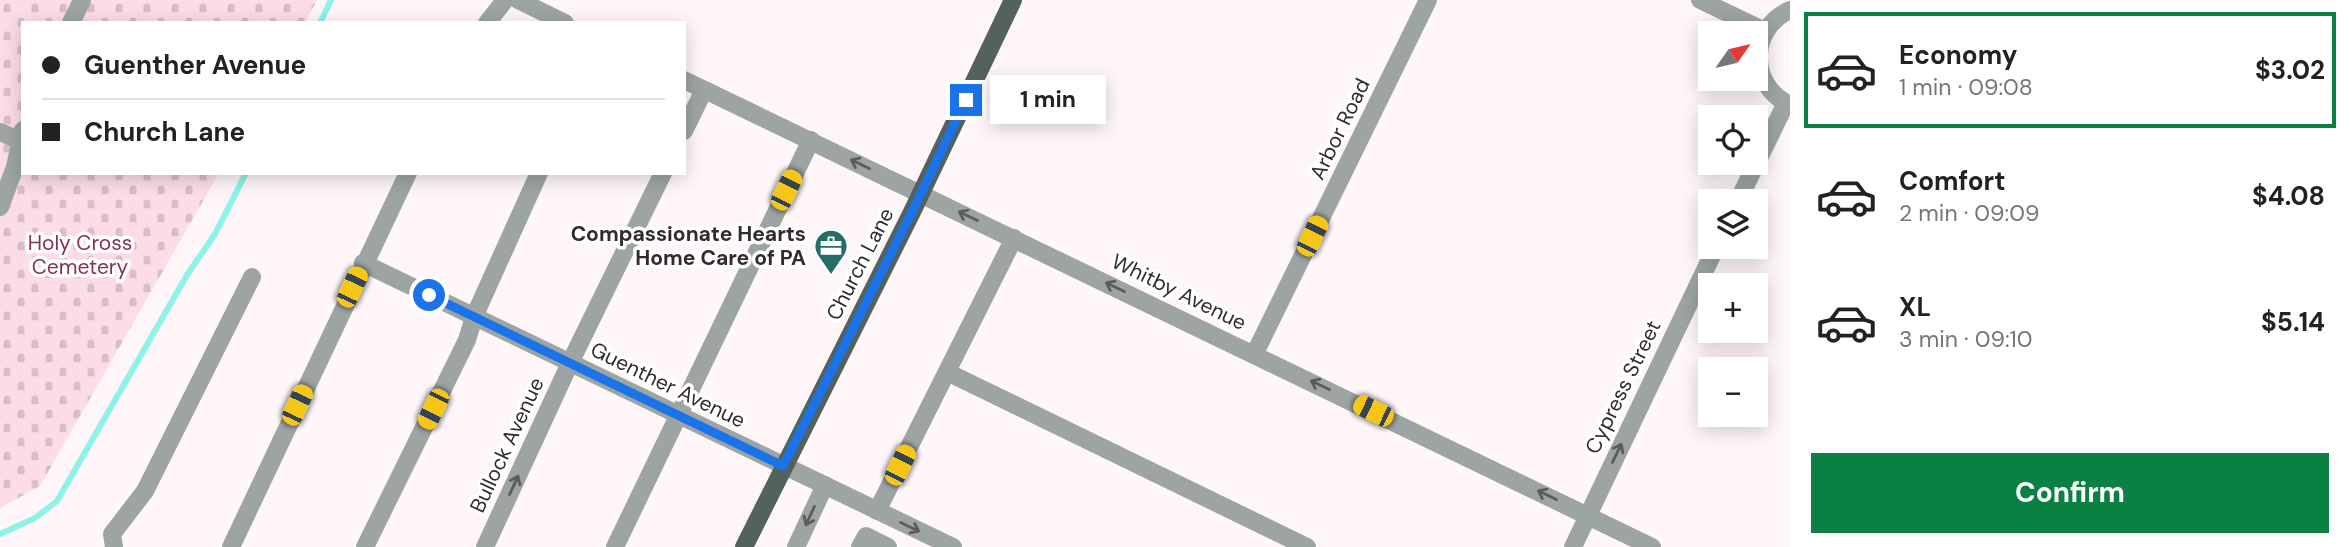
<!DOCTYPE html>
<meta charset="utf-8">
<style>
:root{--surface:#fff;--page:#f6f6f6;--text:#222;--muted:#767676;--line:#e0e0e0;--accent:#0b8043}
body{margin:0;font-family:"DM Sans",sans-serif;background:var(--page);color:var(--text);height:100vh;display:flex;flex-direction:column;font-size:26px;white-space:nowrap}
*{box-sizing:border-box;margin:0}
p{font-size:23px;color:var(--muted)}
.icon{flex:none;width:38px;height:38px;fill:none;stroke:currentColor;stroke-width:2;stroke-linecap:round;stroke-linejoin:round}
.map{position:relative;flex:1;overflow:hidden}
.panel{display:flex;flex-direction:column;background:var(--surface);width:560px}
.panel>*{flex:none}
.banner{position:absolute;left:21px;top:21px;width:665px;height:154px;border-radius:0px;box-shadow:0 4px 18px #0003;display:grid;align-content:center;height:154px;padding:0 21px;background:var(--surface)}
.needle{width:46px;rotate:56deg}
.tools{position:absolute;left:1698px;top:21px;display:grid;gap:14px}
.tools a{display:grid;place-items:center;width:70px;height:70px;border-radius:0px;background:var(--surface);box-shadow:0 4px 18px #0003;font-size:35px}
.end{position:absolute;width:32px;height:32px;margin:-16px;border:9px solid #1a73e8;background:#fff;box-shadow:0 0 0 4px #fff}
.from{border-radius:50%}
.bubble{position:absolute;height:49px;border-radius:0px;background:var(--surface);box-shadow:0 4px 18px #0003;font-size:23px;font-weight:700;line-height:49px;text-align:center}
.car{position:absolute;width:21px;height:42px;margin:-21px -10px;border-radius:9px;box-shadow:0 0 5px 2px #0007;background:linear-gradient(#f5c518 24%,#345 0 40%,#f5c518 0 76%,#345 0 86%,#f5c518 0)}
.banner b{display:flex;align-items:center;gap:24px;height:66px;font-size:26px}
.banner b+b{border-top:2px solid var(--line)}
.banner i{width:18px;height:18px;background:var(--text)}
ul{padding:12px 0 0;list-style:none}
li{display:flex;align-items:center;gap:21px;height:116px;margin:0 14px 10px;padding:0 7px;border:4px solid transparent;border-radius:0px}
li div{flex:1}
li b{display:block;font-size:26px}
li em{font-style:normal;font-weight:700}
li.current{border-color:var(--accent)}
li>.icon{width:63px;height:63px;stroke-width:1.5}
.cta{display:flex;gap:14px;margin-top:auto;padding:14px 21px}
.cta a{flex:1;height:80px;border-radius:0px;background:var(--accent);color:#fff;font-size:28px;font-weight:700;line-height:80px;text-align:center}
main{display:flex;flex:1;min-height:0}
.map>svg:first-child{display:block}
.cemetery{fill:url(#cemetery-stones)}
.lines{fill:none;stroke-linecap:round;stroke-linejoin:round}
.stream{stroke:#8ef2e7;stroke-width:6}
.minor{stroke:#9da5a4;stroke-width:18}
.major{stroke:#53615f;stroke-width:18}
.oneway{stroke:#5d5c5d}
.route{stroke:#1a73e8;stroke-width:9}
.labels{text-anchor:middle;stroke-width:7;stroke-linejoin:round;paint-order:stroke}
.street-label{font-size:21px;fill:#322b2d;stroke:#fff}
.poi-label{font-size:21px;font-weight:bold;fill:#322b2d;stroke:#fff;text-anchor:end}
.park-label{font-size:21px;fill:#872f53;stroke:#fff}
</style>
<main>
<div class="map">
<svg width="1790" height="547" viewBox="0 0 1790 547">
<defs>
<pattern id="cemetery-stones" width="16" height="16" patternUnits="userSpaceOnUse" patternTransform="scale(1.75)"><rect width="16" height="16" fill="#fcdde6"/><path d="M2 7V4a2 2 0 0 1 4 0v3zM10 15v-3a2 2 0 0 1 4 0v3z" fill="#d8bec6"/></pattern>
</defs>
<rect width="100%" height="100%" fill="#fef6f8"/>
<path class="cemetery" d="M0,0h317l-12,23h-282v150h196l-179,313 -40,22z"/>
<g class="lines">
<g class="stream">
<path d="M320,23l11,-23"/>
<path d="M0,534l35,-16 22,-17 130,-226 28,-41 31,-61"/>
</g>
<g class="minor">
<path d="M518,0l47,23"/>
<path d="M1700,0l65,31"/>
<path d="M1790,10c-42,19 -41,76 0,95"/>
<path d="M71,23l11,-23"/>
<path d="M487,23l18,-23"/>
<path d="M684,80l968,467"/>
<path d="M684,131l20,-41"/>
<path d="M0,132l19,8"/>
<path d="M1738,201l48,-98"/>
<path d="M0,207l15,-40 8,-37"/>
<path d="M363,263l590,284"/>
<path d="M1255,353l173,-353"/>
<path d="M947,372l360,175"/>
<path d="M877,511l137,-273"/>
<path d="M114,547l-2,-13 33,-43 107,-214"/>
<path d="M231,547l177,-374"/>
<path d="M365,547l102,-207 7,-23 65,-144"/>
<path d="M485,547l85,-184 93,-190"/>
<path d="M615,547l196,-407"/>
<path d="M796,547l29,-62"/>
<path d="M860,547l6,-11 22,11"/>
<path d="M1573,547l143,-300"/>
</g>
<path class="major" d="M744,547l168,-335 101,-212"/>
</g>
<defs><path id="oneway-shaft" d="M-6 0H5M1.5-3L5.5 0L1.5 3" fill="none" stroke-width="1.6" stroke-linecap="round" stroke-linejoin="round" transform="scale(1.75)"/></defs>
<g class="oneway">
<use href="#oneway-shaft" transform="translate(860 164) rotate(-154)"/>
<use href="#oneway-shaft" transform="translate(968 216) rotate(-154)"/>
<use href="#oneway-shaft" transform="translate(1115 287) rotate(-154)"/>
<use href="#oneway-shaft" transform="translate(1320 385) rotate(-154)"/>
<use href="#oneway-shaft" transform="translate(1617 453) rotate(-64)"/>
<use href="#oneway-shaft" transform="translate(514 485) rotate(-65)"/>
<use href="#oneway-shaft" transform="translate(1547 495) rotate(-154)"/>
<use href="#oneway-shaft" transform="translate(810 516) rotate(115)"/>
<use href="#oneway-shaft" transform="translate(910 527) rotate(26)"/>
</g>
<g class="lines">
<path class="route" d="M429,295l354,171 129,-254 54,-112"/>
</g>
<defs>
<symbol id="office-pin" viewBox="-11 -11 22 30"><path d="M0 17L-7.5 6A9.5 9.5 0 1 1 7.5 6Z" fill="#246e67" stroke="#fff"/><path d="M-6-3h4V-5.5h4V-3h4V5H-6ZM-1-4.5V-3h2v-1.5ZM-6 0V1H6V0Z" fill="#fff"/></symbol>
</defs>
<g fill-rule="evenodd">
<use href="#office-pin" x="812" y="227" width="38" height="52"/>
</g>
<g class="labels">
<g class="street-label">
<text transform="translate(1340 129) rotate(-64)" y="7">Arbor Road</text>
<text transform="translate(860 264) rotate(-63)" y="7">Church Lane</text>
<text transform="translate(1179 292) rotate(26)" y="7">Whitby Avenue</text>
<text transform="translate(668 385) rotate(26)" y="7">Guenther Avenue</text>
<text transform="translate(1623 387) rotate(-64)" y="7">Cypress Street</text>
<text transform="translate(507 445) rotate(-65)" y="7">Bullock Avenue</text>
</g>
<g class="poi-label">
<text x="806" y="241">Compassionate Hearts<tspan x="806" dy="24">Home Care of PA</tspan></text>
</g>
<g class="park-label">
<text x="80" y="250">Holy Cross<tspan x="80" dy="24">Cemetery</tspan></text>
</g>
</g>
</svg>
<div class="tools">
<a><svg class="needle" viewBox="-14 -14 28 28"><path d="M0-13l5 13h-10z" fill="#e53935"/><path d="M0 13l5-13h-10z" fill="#767676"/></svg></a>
<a><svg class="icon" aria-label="locate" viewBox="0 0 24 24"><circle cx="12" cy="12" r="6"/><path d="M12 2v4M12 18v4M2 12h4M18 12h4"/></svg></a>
<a><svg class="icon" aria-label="layers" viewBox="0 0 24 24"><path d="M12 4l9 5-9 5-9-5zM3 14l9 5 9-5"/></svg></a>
<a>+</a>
<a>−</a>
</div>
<i class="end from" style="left:429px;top:295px"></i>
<i class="end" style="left:966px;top:100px"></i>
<div class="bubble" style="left:990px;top:75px;width:116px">1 min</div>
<i class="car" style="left:786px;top:190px;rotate:26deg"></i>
<i class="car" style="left:1312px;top:236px;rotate:26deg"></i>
<i class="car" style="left:352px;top:287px;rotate:25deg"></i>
<i class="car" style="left:297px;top:405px;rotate:25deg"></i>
<i class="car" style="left:433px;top:409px;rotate:206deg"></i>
<i class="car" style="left:1373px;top:411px;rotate:296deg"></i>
<i class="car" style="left:900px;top:465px;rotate:26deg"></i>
<div class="banner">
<b><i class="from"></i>Guenther Avenue</b>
<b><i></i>Church Lane</b>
</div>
</div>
<section class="panel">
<ul>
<li class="current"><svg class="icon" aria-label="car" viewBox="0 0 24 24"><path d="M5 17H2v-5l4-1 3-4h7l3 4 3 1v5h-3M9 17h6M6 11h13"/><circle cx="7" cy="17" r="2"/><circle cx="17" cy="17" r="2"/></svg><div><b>Economy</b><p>1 min · 09:08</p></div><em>$3.02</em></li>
<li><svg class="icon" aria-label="car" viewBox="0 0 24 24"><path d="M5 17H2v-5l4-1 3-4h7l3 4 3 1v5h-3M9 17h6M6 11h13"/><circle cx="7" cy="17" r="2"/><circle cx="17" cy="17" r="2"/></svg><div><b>Comfort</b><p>2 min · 09:09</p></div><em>$4.08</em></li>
<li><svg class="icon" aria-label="car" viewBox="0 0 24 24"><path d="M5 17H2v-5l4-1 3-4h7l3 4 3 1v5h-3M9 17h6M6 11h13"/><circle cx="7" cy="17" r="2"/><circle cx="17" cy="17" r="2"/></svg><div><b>XL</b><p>3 min · 09:10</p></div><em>$5.14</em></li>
</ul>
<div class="cta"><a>Confirm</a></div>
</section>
</main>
